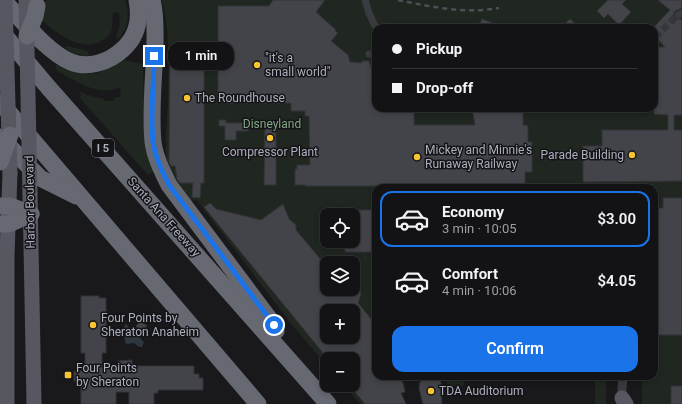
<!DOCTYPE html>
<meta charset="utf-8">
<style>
:root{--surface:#131315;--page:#1c1c1e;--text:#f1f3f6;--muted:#9d9ea0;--line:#323234;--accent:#1a73e8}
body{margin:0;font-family:Roboto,sans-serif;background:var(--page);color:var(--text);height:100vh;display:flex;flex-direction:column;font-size:15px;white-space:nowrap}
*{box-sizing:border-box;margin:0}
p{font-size:13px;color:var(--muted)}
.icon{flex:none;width:22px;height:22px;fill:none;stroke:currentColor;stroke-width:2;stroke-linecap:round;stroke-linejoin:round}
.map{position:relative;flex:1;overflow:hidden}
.details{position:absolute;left:372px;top:184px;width:286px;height:196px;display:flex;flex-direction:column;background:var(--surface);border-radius:12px;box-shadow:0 2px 6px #0003,0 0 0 1px var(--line)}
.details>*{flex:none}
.top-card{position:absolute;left:372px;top:24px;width:286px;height:88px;border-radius:12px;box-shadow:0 2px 6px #0003,0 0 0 1px var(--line);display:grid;align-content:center;height:88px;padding:0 20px;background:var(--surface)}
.controls{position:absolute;left:320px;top:208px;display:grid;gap:8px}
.controls a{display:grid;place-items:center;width:40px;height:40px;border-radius:8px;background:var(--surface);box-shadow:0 2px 6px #0003,0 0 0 1px var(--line);font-size:20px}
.end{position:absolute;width:18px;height:18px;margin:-9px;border:5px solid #1a73e8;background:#fff;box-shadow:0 0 0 2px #fff}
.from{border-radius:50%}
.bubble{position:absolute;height:28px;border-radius:12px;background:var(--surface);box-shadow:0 2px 6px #0003,0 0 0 1px var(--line);font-size:13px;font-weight:600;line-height:28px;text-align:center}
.top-card b{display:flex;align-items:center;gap:14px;height:38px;font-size:15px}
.top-card b+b{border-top:1px solid var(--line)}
.top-card i{width:10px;height:10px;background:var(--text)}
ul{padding:7px 0 0;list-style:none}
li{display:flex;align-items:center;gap:12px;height:56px;margin:0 8px 6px;padding:0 12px;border:2px solid transparent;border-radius:12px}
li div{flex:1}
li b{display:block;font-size:15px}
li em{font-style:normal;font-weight:600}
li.active{border-color:var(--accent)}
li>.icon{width:36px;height:36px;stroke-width:1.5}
.cta{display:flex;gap:8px;margin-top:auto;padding:8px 20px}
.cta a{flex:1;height:46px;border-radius:12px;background:var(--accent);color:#fff;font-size:16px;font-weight:600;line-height:46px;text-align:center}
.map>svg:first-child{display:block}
.green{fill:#1f2720;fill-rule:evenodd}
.water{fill:#2e3740}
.building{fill:#434449;stroke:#333338;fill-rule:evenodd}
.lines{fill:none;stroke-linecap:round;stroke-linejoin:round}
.pedestrian-tunnel{stroke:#36373c;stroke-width:7;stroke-dasharray:7 3.5;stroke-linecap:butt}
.pedestrian{stroke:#3a3b41;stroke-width:7}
.minor{stroke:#3a3b41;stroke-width:9}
.primary{stroke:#565760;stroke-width:15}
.motorway{stroke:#666872;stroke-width:17}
.rail{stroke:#4d4e56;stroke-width:2.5;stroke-dasharray:5 4;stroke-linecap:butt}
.primary-bridge{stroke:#565760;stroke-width:15}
.motorway-bridge{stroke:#666872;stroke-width:17}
.route{stroke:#1a73e8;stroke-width:5}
.poi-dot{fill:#f9c433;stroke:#141417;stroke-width:1.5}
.labels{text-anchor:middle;stroke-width:3;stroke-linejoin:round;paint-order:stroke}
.shield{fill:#141417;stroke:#7e808a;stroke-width:1}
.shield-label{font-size:11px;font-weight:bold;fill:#abafbc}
.poi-label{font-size:12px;fill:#abafbc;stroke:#141417;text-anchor:start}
.park-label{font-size:12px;fill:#82a786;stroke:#141417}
.street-label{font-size:12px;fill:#abafbc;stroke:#141417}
</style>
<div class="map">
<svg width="682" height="404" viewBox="0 0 682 404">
<rect width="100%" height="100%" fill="#19191c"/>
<g class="green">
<path d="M47,0h78c5,14 4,28 -7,39l-2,-1 4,-13 -1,-12 -6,-1c-1,7 0,17 -3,22 -2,3 -7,6 -10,8 -22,9 -43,-9 -59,-22l4,-17z"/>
<path d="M162,0h520v404h-40v-25h-5v-3h17v-188h-278v188l27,7 2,9 -4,1 5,11h-46l-16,-19h9v-26h-26v7l-35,-41 -90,-118 -6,-7 -6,1c-7,-9 -17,-24 -21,-34 -7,-18 -1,-47 -1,-67 1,-33 2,-68 -6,-100zM376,28h278v80h-278zM327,215h26v26h-26zM327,263h26v26h-26zM327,311h26v26h-26z"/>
<path d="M66,46l22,5 1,5c-9,0 -17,-3 -24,-8z"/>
<path d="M124,60l19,4 1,56 11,50 -7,5 -68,-77 1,-3 -2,-4 8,4 17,4v2h10l1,-4h6l-1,-10c-21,11 -44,-6 -63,-16l-2,-5 5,-3c29,16 37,13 64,-3z"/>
<path d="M451,377l12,1 1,8h-17l-1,-7z"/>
<rect x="595" y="379" width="11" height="25"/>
</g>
<path class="water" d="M126,324l6,7 1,4h4l7,7 -2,5h-3l-5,-4 -7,1 -2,-2 -1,-15z"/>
<g class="building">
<path d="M273,0h52l-9,12 20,18 -1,1 3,2 -7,8 17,14 2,7 12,1v-2h7l7,22v25h38v17h61l-3,-17h51v17l5,1v16h4v30h-7v14h-220v-1h-10v-16h2v-4h13l-1,-49h-4v-5h-14v-8h-68v-8h-5v-89h51z"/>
<path d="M608,0h18l-4,4 9,8 -12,13 -11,-11 -4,4 -7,-7z"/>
<path d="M658,0h24v8l-7,3 -2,4 2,4h6l1,2v94h-8v15h8v51l-99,1v-36h19v-16h66v-15l-14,-1v-67h11l-11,-12v-8l16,-17z"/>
<path d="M482,19l21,8v1h-25z"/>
<path d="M570,19l10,9h-19z"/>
<path d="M170,55h34v128h-3l-1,15 -8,-1 1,-14h-13l-3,-4 -2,-13h-4l-2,-4z"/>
<path d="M219,120h7v3h22v8h-12v9h-11v-14h-6z"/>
<path d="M265,126h11v59h-12z"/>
<path d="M663,198h19v137h-28v-127h9z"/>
<path d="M210,203l6,6 45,11 22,-16 6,15 7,6v5l31,37v22h26v-3h7l1,8 -3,9 18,22v51h22l5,7 2,9 -4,1 5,11h-41l-16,-19h4v-26h-25l-124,-152zM327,311h26v26h-26z"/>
<path d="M353,210h23v42h-31v-11h8z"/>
<path d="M81,296h18v2h7v55h-4v15h16v-7l14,-1v6h62v8h5v4h4v12h-45v3h-4v11h-25v-12h-13v12h-35v-23h-7v-10h11v-18h-4z"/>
<path d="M141,321l6,5 -5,6 -6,-6z"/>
<path d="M427,376l11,1 6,12 -3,4 1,11h-19l-4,-16 1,-6z"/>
<rect x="671" y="386" width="11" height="18"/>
</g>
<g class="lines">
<path class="pedestrian-tunnel" d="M655,37l23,-22"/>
<g class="pedestrian">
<path d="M365,0l4,13 7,15"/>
<path d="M678,15l4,-2"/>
<path d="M369,54h2l5,4"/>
<path d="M434,108v1"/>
</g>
<path class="minor" d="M621,403l2,-27"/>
<g class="primary">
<path d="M30,193l4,211"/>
<path d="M622,398l4,6"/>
<path d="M7,404v-149l3,-82"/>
</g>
<g class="motorway">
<path d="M3,0c17,18 45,53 68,62 17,7 38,0 51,-12 15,-13 19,-30 15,-50"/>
<path d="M152,0c4,15 3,31 3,46 -1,31 -5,65 -2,96 2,15 9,29 16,43l105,140 2,6"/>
<path d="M0,30l48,57 280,317"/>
<path d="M0,102l258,302"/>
<path d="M0,137l40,41 36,18"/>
<path d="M0,206h10l21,8"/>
<path d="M0,224h9l22,-10"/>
</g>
<path class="rail" d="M398,0c33,7 67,14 101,8"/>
<g class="primary-bridge">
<path d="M5,0l5,173"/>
<path d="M26,0l4,193"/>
</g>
<g class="motorway-bridge">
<path d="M27,36l8,-20 2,-10"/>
<path d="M0,162l10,-27"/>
</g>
</g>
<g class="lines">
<path class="route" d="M154,56c0,28 -4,58 -1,86 2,15 9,29 16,43l105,140"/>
</g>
<g class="poi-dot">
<circle cx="257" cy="65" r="4"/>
<circle cx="187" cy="98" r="4"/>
<circle cx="270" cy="138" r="4"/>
<circle cx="632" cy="155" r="4"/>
<circle cx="417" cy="157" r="4"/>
<circle cx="93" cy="325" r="4"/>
<rect x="64" y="371" width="8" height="8" rx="2"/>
<circle cx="431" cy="391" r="4"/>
</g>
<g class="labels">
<rect class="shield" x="92" y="139" width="22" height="18" rx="3"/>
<g class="shield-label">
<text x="103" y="152">I 5</text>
</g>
<g class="poi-label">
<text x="265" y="62">"it's a<tspan x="265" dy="14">small world"</tspan></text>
<text x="195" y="102">The Roundhouse</text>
<text x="425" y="154">Mickey and Minnie's<tspan x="425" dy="14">Runaway Railway</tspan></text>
<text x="270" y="156" text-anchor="middle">Compressor Plant</text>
<text x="624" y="159" text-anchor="end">Parade Building</text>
<text x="101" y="322">Four Points by<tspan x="101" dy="14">Sheraton Anaheim</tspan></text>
<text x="76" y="372">Four Points<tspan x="76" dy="14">by Sheraton</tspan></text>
<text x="439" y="395">TDA Auditorium</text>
</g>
<g class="park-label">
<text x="272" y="128">Disneyland</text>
</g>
<g class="street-label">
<text transform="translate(30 202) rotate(-91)" y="4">Harbor Boulevard</text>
<text transform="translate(164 217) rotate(48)" y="4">Santa Ana Freeway</text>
</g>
</g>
</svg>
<div class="controls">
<a><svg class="icon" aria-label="locate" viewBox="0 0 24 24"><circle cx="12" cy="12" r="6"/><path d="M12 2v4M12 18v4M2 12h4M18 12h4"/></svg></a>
<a><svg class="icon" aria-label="layers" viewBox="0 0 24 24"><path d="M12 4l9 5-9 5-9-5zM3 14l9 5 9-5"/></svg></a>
<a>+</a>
<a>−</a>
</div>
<i class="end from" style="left:274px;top:325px"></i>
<i class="end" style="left:154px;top:56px"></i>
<div class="bubble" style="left:168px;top:42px;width:66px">1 min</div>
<div class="top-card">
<b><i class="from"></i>Pickup</b>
<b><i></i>Drop-off</b>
</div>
<section class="details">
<ul>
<li class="active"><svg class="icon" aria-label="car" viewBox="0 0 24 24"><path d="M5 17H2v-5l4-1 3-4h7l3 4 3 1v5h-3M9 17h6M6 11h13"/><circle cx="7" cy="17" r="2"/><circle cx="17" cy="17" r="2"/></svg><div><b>Economy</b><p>3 min · 10:05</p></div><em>$3.00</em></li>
<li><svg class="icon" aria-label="car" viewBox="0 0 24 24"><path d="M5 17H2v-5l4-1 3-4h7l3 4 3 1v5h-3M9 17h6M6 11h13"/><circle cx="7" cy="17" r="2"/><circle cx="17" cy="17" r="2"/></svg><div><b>Comfort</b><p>4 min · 10:06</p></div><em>$4.05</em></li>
</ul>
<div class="cta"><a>Confirm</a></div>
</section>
</div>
